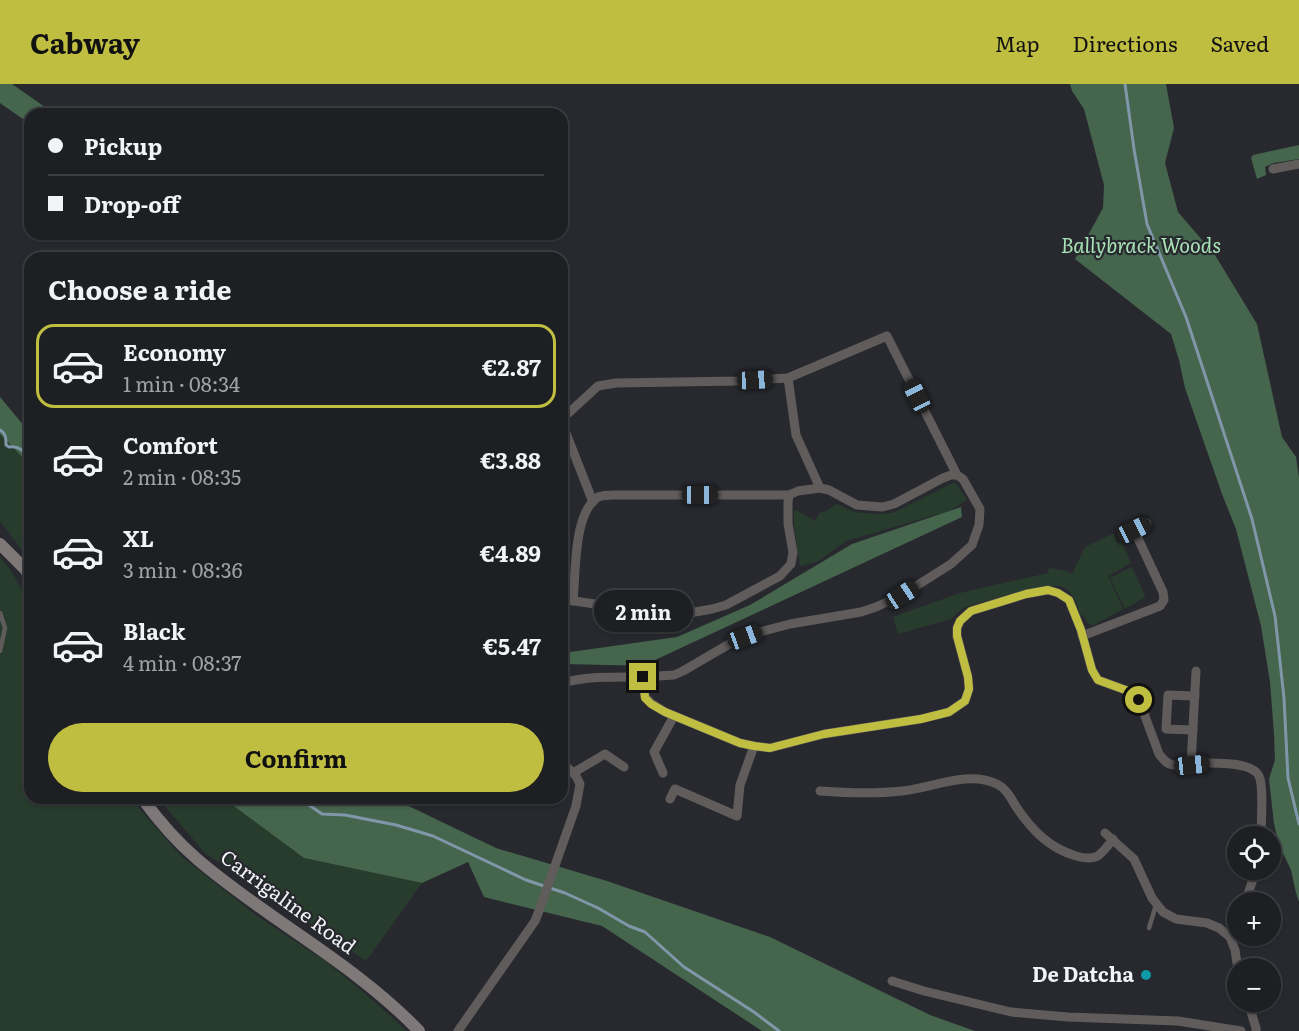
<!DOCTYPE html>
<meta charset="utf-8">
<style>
:root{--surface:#1d1f23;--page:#2a2c30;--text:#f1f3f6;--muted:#a0a2a6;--line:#3b3d41;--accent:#c0be41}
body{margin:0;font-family:Literata,serif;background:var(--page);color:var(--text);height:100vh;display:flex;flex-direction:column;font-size:22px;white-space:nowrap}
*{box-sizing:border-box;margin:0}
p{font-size:20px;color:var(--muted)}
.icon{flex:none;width:33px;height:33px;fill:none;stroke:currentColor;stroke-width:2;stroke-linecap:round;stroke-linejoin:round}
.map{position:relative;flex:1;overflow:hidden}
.side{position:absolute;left:24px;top:168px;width:544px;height:552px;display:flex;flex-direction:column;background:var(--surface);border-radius:18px;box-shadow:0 2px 4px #0004,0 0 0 2px var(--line)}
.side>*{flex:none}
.banner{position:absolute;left:24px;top:24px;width:544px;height:132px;border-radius:18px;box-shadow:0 2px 4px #0004,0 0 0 2px var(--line);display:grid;align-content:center;height:132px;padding:0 24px;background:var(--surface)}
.controls{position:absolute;left:1227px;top:742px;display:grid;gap:12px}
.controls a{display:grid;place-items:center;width:54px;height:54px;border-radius:50%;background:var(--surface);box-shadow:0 2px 4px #0004,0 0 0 2px var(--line);font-size:30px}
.end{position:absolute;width:27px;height:27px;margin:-14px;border:8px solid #c0be41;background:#111;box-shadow:0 0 0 3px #111}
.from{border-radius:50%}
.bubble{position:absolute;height:42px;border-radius:21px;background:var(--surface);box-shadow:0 2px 4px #0004,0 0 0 2px var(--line);font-size:20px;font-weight:700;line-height:42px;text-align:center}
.car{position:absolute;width:18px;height:36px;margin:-18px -9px;border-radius:8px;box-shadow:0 0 4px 2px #0007;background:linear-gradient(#222 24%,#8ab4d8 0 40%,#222 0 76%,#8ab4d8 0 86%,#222 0)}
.banner b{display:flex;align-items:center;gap:21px;height:57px;font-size:22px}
.banner b+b{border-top:2px solid var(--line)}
.banner i{width:15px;height:15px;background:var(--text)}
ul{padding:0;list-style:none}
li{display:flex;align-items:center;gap:18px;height:84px;margin:0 12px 9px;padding:0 12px;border:3px solid transparent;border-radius:18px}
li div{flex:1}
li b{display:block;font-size:22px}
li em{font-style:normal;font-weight:700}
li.on{border-color:var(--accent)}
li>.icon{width:54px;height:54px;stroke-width:1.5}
h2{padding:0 24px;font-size:27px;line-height:72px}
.button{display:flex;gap:12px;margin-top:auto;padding:12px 24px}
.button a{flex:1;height:69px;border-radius:36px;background:var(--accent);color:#111;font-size:24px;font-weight:700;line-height:69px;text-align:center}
header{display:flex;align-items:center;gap:36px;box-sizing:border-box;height:84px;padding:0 30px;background:var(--accent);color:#111}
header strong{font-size:28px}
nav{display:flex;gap:33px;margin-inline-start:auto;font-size:21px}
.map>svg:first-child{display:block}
.green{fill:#283c2d}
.forest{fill:#45654d}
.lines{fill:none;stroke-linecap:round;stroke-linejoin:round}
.stream{stroke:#7f97a9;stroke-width:3}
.lane{stroke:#605c5c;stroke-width:4.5}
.street{stroke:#605c5c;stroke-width:9}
.secondary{stroke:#7f7879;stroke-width:12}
.route{stroke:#c0be41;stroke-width:8}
.culture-dot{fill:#0f9aa8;stroke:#27292f;stroke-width:2}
.labels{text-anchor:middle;stroke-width:4.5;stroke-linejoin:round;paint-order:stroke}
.park-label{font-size:20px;font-style:italic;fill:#a8e2b6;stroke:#27292f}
.street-label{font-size:20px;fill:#f1f3f7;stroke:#27292f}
.poi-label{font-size:20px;font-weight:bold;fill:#f1f3f7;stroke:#27292f;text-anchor:end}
</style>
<header>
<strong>Cabway</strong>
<nav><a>Map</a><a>Directions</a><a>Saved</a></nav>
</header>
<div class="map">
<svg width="1299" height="947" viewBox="0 0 1299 947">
<rect width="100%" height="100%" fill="#27292f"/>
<g class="green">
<path d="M0,350l30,31v96l-30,-40z"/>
<path d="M955,398l12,18 -18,11 -103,30 -29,21 -17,4 -6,-40v-15l2,-1 19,11 5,-9h4l13,-8 17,8 22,2 17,-1z"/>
<path d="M1114,449l4,10 4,-1 9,21 -23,13 15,33 -29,16c-7,0 -8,-4 -10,-10l-3,1c-4,-10 -6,-22 -16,-28 -14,-8 -82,14 -100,19l-9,7 -5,5 -53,15 -5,-17 67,-24 88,-20 1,-5 18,3 5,3 13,-27z"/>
<path d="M0,473l10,12 20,35v194h100l51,58 76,60 68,45 36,29 46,41h-407z"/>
<path d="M1132,483l13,28 -1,3 -19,11 -15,-31z"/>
<path d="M158,714h65l81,60 118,25 -56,78 -161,-108z"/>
</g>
<g class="forest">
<path d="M0,0h12l43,30h-25v10l-30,-21z"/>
<path d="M1070,0h96l8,44 -9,35 13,49 37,43 42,69 25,113 14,20 3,21v424l-3,-9 -5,-23 -12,-25 -5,-21 -5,-45 6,-19 -1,-26 -4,-52 -9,-56 -25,-97 -14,-35 -37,-106 -6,-28 -8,-26 -96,-75 28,-51 1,-23 -20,-76 -12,-18z"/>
<path d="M1299,61v14l-25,4 -9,4 1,8 -9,4 -6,-21 2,-3z"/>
<path d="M0,313l30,36v32l-30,-31z"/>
<path d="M961,423l1,10 -309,144 -1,5 -89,-2v-11l114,-16 73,-32 102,-61z"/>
<path d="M223,714h107l16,8 7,-8h39l104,50 111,33 163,56 160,78 45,16h-213l-160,-105 -118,-29 -16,-35 -46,21 -118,-25z"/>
</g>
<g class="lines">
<g class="stream">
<path d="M1125,0l9,65 13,75 39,93 66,202 23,97 9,82 4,80 11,46"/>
<path d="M0,346c6,3 6,9 6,15l3,2c10,-2 15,5 21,12"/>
<path d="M299,714l23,16 23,1 51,10 37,11 93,44 39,13 33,15 31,18 16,6 39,35 70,45 25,19"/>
</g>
<g class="lane">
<path d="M0,529l5,15 -5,23"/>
<path d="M1149,844l7,-23"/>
<path d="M1270,900l3,-1"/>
</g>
<g class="street">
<path d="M1273,85l26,-5"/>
<path d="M788,294l8,57 24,53"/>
<path d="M562,335l36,-33 18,-3 123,-2 49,-3 99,-42 70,139"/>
<path d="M562,339l31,79"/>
<path d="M562,515l52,8 34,1 27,4h20l17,-3 14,-4 54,-29 11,-12 2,-12 -5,-28v-21l1,-8 9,-4 22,-3 9,2 28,15 25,2 12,-3 49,-26 8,-3h6l6,4 17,30 -1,16 -7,20 -21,19 -49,31 -26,12 -15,5 -71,12 -30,8 -29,11 -48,28 -9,4 -31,2"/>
<path d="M573,517c3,-27 0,-88 25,-104 7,-3 16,-2 24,-2h167"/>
<path d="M1082,552l78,-30 4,-6 -1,-8 -29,-62 13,-7"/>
<path d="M562,599c26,-7 54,-6 81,-6l2,20 6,6 14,9 75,31 14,3 16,2 54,-14 97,-15 28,-7 16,-11 4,-12 -1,-12 -11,-41v-8l3,-7 11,-10 55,-17 22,-4 10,3 11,7 12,30 11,40 6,10 33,12 8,8 20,54c4,5 7,10 14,11 11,3 22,-1 33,-2 13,0 46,-1 53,13 5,10 2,48 2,61"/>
<path d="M1193,646l-27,-1 2,-34 27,1"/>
<path d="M1191,681l5,-94"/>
<path d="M573,689l32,-19 19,13"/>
<path d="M663,689l-9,-21 20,-36"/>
<path d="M820,707c27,2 55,3 82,0 30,-3 66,-21 95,-7 10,5 14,15 20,24 15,22 32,40 59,48 21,6 25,-1 37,-17"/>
<path d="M670,715l5,-10 62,27 3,-31 14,-39"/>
<path d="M1105,749l29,26 18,39 11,14 13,7 31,4 12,5 11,9"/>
<path d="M1245,819l11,-33"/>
<path d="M1238,837l-8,16 5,13 3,19"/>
<path d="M892,897l32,10 87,21 57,5 110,4 63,10"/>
<path d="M1248,918l8,26v3"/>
<path d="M458,947l77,-110 4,-10 37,-105 4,-22 -4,-8 -14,-14"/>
</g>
<g class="secondary">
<path d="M0,460l26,26 4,9"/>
<path d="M142,714c16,22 34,43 55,61 71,61 157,104 222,172"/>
</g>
</g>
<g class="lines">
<path class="route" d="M643,593l2,21 6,6 14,8 75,31 14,3 16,2 54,-14 97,-15 28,-7 16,-11 4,-12 -1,-12 -11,-41v-8l3,-7 11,-10 55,-17 22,-4 10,3 11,7 12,30 11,40 6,10 33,12 8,8"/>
</g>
<circle class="culture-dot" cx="1146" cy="891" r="6"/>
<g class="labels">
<g class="park-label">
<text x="1141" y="169">Ballybrack Woods</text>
</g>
<g class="street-label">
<text transform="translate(288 818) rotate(36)" y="7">Carrigaline Road</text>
</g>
<g class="poi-label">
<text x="1134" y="898">De Datcha</text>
</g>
</g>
</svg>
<div class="controls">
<a><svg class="icon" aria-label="locate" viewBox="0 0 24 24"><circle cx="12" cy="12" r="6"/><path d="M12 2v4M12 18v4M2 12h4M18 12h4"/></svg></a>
<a>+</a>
<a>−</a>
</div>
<i class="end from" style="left:1139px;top:616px"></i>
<i class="end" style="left:643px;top:593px"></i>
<div class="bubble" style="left:594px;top:506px;width:99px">2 min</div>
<i class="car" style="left:755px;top:296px;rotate:87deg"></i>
<i class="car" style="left:917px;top:312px;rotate:333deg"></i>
<i class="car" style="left:700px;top:411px;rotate:90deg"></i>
<i class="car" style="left:1134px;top:446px;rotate:64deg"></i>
<i class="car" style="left:902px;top:511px;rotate:57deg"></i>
<i class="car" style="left:745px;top:553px;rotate:70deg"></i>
<i class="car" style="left:1192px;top:681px;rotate:84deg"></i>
<div class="banner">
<b><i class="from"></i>Pickup</b>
<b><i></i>Drop-off</b>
</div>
<section class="side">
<h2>Choose a ride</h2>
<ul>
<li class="on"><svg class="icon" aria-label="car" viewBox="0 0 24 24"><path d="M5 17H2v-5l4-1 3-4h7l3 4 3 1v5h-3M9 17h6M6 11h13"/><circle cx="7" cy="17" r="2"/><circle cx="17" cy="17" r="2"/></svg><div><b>Economy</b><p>1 min · 08:34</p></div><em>€2.87</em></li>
<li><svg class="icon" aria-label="car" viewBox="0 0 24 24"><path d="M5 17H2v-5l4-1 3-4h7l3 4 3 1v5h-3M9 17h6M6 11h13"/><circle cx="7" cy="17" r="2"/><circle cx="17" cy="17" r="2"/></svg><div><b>Comfort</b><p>2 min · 08:35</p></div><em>€3.88</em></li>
<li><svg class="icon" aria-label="car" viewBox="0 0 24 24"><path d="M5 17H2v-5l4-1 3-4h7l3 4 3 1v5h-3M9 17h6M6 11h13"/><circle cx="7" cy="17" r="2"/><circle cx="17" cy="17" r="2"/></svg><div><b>XL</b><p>3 min · 08:36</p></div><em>€4.89</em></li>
<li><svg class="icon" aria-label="car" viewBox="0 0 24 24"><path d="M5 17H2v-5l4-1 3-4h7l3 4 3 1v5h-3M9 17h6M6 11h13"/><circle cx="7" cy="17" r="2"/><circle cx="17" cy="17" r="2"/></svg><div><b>Black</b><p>4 min · 08:37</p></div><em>€5.47</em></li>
</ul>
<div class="button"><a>Confirm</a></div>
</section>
</div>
